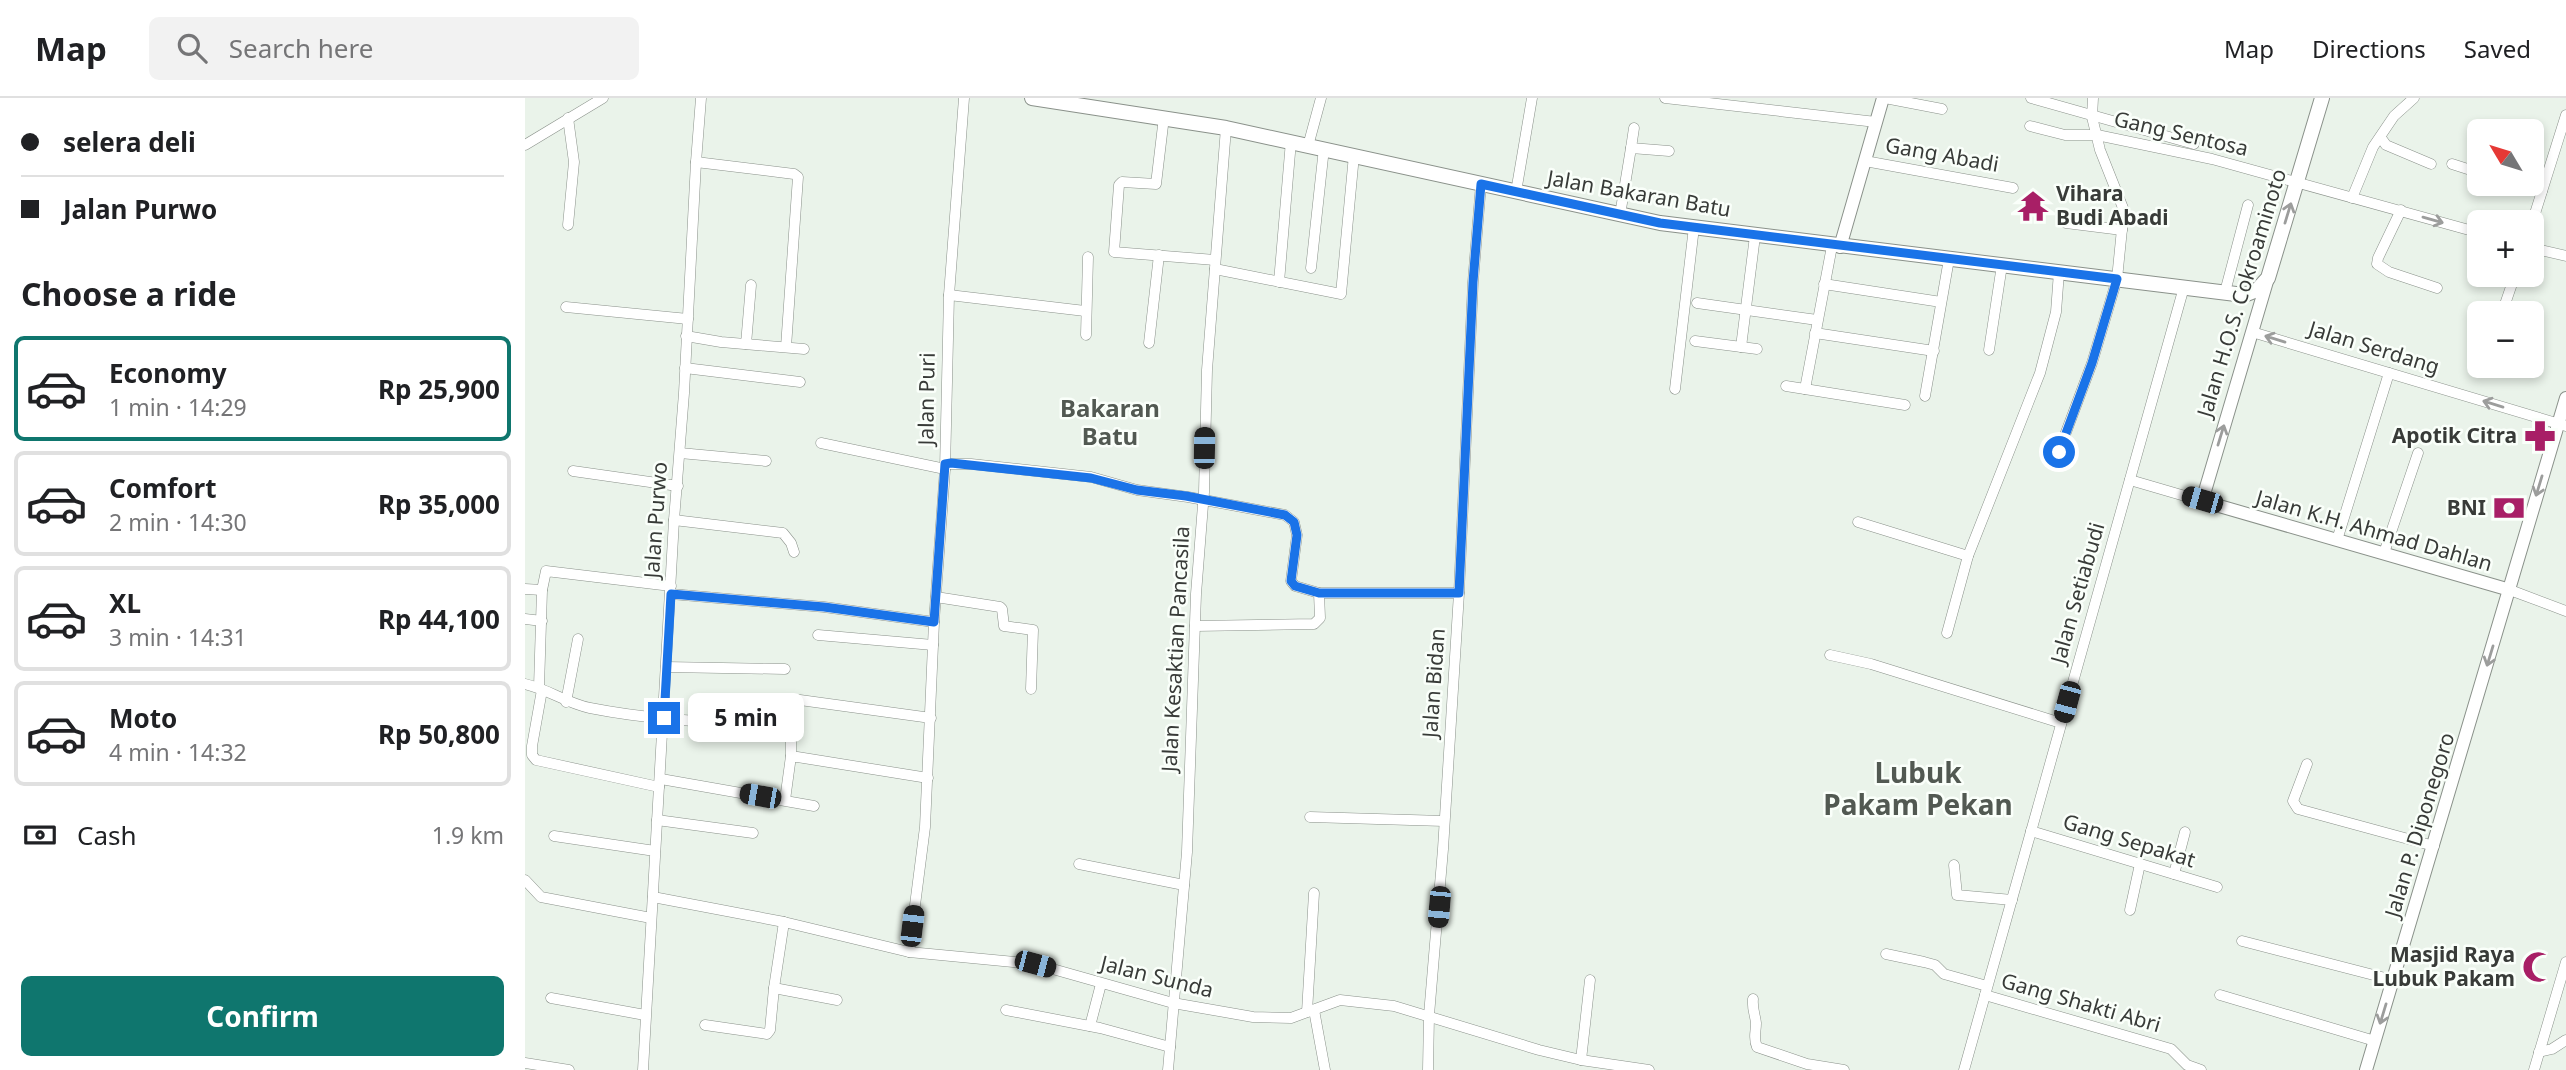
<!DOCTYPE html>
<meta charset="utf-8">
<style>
:root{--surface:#fff;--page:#f2f2f2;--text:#202124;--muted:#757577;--line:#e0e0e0;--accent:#0f766e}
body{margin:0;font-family:"Noto Sans",sans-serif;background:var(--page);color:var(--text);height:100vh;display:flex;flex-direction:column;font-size:26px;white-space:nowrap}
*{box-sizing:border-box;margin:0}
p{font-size:23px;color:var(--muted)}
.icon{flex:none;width:38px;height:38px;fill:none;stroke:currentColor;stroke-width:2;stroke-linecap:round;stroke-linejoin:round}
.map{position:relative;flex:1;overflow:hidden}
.panel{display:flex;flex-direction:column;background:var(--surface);width:525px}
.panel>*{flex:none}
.guide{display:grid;align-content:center;height:154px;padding:0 21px;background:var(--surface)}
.needle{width:46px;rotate:308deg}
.buttons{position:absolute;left:1942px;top:21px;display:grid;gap:14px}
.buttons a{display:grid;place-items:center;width:77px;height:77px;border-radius:10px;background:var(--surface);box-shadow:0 4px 10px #0003;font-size:35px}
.end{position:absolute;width:32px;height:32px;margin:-16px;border:9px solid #1a73e8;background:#fff;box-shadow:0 0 0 4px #fff}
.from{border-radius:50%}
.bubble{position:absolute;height:49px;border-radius:10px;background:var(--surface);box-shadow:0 4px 10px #0003;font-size:23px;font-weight:700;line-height:49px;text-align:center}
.car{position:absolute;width:21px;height:42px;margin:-21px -10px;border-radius:9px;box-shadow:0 0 5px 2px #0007;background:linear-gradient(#222 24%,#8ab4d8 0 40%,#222 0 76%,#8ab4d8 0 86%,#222 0)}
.guide b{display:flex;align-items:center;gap:24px;height:66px;font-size:26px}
.guide b+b{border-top:2px solid var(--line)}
.guide i{width:18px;height:18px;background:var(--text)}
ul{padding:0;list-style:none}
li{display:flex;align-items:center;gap:21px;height:105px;margin:0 14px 10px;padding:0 7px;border:4px solid var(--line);border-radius:10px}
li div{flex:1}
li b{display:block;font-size:26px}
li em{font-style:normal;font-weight:700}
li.on{border-color:var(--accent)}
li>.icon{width:63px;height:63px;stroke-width:1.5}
h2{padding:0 21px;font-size:32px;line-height:84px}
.pay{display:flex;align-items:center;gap:18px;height:77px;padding:0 21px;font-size:26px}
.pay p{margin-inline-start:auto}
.cta{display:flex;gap:14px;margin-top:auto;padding:14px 21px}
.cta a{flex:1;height:80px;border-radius:10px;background:var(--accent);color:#fff;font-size:28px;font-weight:700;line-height:80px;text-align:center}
header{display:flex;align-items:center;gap:42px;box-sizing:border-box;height:98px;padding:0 35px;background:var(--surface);border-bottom:2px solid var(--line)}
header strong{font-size:33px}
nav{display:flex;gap:38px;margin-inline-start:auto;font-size:24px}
.search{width:490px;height:63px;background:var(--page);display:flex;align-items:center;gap:18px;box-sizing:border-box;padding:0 24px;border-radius:10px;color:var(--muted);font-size:26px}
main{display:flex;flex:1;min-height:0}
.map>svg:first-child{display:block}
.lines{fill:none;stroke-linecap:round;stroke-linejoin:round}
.minor-casing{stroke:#8a918a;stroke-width:11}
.major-casing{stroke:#8a918a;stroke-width:14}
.highway-casing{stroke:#8a918a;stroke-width:16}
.minor{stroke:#fff;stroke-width:10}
.major{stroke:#fff;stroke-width:12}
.highway{stroke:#fff;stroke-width:14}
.oneway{stroke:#9c9d9c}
.route{stroke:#1a73e8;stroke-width:9}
.labels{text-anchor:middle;stroke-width:5;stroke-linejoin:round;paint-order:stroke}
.street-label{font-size:21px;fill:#383b38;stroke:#fafffa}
.poi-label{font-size:21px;font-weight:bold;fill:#383b38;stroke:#fafffa;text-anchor:end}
.quarter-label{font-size:24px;font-weight:bold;fill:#525952;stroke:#fafffa}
.district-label{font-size:28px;font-weight:bold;fill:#525952;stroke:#fafffa}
</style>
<header>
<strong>Map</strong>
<div class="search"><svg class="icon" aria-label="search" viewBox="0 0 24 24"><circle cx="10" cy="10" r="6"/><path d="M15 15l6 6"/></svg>Search here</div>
<nav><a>Map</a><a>Directions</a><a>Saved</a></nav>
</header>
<main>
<section class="panel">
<div class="guide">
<b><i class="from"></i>selera deli</b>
<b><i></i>Jalan Purwo</b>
</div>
<h2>Choose a ride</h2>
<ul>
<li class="on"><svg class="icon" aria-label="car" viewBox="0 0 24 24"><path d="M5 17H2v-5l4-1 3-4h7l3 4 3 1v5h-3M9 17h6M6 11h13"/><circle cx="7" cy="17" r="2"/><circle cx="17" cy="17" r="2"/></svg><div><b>Economy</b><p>1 min · 14:29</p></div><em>Rp 25,900</em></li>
<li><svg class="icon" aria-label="car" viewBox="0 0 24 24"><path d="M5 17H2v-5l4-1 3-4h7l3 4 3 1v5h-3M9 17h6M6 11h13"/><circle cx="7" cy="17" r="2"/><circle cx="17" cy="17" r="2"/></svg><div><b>Comfort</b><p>2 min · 14:30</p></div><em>Rp 35,000</em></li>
<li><svg class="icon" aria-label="car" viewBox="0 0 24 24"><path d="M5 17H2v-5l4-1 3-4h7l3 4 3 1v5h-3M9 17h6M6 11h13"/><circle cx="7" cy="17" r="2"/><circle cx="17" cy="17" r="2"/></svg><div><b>XL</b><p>3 min · 14:31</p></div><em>Rp 44,100</em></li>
<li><svg class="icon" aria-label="car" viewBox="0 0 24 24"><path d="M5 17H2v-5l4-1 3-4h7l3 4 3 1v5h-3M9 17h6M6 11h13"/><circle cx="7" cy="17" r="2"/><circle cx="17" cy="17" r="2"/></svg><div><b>Moto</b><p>4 min · 14:32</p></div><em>Rp 50,800</em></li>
</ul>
<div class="pay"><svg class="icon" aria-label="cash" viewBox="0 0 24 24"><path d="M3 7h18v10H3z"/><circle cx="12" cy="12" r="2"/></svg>Cash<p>1.9 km</p></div>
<div class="cta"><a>Confirm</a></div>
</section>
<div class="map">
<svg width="2041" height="972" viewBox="0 0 2041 972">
<rect width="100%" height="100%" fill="#eaf3ea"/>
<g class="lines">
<defs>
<g id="minor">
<path d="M1140,0l211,24"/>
<path d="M1360,0l57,11"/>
<path d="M1506,0l163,46"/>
<path d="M639,19l-8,67 -34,-2 -3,3 -5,67 101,8"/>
<path d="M1505,28l35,9h32l115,24 268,74"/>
<path d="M1856,40l5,7 45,19"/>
<path d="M0,47l78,-47"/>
<path d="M783,48l13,-48"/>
<path d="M1106,50l3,-20"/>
<path d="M1340,63l148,27"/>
<path d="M171,64l98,12 4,3 -12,170"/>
<path d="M1927,66l28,9"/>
<path d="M1993,86l24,7"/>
<path d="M991,94l16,-94"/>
<path d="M1827,100l21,-51 21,-31 20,-18"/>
<path d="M1876,112l-23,48 -1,6 12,8 48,16"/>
<path d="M1095,117l11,-67 38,3"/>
<path d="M1541,125l56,7"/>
<path d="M2007,125l34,-108"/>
<path d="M43,127l6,-63 -6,-44"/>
<path d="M2007,150l34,8"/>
<path d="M786,170l13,-120"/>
<path d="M690,171l126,25 13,-139"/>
<path d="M754,184l12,-141"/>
<path d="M1299,186l117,18"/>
<path d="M1700,194l23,-87"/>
<path d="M424,197l136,16"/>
<path d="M1172,205l120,17"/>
<path d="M41,209l122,12"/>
<path d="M1977,215l13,-38"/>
<path d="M1727,234l314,94"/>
<path d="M1290,235l119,18"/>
<path d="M561,237l2,-78"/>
<path d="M161,238l35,6 83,7"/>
<path d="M1170,243l62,8"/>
<path d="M624,245l10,-88"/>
<path d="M221,246l5,-59"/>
<path d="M1216,249l14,-111"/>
<path d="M1464,252l13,-85"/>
<path d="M160,270l115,14"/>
<path d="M1955,273l2,-5"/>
<path d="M1261,288l119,19"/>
<path d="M1150,291l19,-162"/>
<path d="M1280,291l27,-143"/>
<path d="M1400,298l24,-137"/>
<path d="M296,345l124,26"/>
<path d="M1534,353l33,-88 25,-84 5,-50 1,-21 -23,-58 -8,-33 1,-19"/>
<path d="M155,355l86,8"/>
<path d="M420,366h26l120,13 46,13 51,7 97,18 9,7 3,13 -6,46 4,5 24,7"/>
<path d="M48,373l105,15"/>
<path d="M1605,382l72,21"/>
<path d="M149,422l109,13 8,10 3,9"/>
<path d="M1333,424l110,34"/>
<path d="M1812,442l52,-167"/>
<path d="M1859,455l34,-100"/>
<path d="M0,491l17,1"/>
<path d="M1985,492l56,21"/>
<path d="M146,496l153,13 110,15"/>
<path d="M411,499l64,10 2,2 2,17 29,4 -2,59"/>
<path d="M0,521l17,2"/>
<path d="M670,528l119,-2 6,-6 -1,-25h140"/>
<path d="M1422,535l21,-77 72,-183 16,-61 3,-40"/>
<path d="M293,537l115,10"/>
<path d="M1305,557l41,9 190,59"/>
<path d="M141,569l119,2"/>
<path d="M0,586c23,5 41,19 65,24 66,13 133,16 199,15l2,3v30"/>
<path d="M14,589l3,-97 4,-19 125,15"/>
<path d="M17,592l-10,56v9l4,5 123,27"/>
<path d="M275,602l131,18"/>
<path d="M41,604l12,-63"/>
<path d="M1782,666l-14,37 5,8 136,37"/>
<path d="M136,681l153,27"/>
<path d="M260,702l6,-44 137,22"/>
<path d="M785,719l134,4"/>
<path d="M132,722l96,13"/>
<path d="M1506,733l186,56"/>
<path d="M29,738l101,15"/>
<path d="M554,766l105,21"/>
<path d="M1429,767l3,30 55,5"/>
<path d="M1649,776l11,-42"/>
<path d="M0,782l16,17 110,21"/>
<path d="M128,799l131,25 125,30 126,12 138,39 80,14 38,1 49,-18 54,6 145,44 42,10 68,10"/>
<path d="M1605,812l10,-46"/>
<path d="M259,824l-10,66 63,12"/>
<path d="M1717,843l151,39"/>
<path d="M384,854l16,-125 9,-205 11,-153 4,-174 15,-197"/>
<path d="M1361,856l38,8 11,3 9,9 43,12"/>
<path d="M1460,897l186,54 16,16 14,5"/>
<path d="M1695,897l155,46"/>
<path d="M26,900l94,17"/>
<path d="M1228,901c-1,10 2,15 3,24 0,10 -3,15 1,24l50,17 37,6"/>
<path d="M481,912l94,18 70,19"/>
<path d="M789,912l11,60"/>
<path d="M782,914l7,-119"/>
<path d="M180,927l62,9 3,-4 4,-42"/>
<path d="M565,928l11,-42"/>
<path d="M2014,954l13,-3 14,-9"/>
<path d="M1056,962l9,-80"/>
<path d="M0,965l44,7"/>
<path d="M118,972l31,-550 10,-127 12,-231 5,-64"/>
<path d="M643,972l19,-218 9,-258 8,-102 3,-122 19,-242"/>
<path d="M903,972l1,-55 14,-166 16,-256 14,-311 8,-98"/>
<path d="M1439,972l220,-783"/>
<path d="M2009,972l32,-108"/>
</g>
<g id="major">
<path d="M1315,149l43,-149"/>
<path d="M1743,180l-66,223 308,89"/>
<path d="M1841,972l200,-672"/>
</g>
<path id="highway" d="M507,0l194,30 434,95 584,72 13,-5 11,-12 54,-180"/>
</defs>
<use href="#minor" class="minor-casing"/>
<use href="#major" class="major-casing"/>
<use href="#highway" class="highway-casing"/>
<use href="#minor" class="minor"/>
<use href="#major" class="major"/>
<use href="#highway" class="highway"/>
</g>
<defs><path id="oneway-shaft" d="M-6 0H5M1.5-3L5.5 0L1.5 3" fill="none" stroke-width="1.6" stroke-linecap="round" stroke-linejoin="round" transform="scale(1.75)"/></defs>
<g class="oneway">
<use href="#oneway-shaft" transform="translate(1763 115) rotate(-73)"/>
<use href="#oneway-shaft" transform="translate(1908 122) rotate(16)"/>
<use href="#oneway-shaft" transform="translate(1750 241) rotate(-163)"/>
<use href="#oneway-shaft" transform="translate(1968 306) rotate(-163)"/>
<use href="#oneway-shaft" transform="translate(1696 337) rotate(-73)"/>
<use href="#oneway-shaft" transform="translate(2014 388) rotate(107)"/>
<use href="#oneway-shaft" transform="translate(1965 558) rotate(107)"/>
<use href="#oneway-shaft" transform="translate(1858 916) rotate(107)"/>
</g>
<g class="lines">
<path class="route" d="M139,620l7,-124 153,13 110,15 11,-158 6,-1 140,15 46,12 49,6 99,19 9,7 3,13 -6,46 4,5 24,7h140l14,-311 8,-98 179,39 457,56 -25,84 -33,89"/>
</g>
<defs>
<symbol id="temple-bare" viewBox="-9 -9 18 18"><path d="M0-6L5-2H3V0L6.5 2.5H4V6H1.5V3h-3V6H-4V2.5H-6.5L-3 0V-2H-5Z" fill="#a81f66" stroke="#fafffa" stroke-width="2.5" paint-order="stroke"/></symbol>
<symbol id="pharmacy-bare" viewBox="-9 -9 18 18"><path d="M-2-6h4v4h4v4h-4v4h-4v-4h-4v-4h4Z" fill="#a81f66" stroke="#fafffa" stroke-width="2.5" paint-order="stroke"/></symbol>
<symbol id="bank-bare" viewBox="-9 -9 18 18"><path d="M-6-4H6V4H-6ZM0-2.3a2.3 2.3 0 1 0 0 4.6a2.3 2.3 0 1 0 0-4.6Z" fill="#a81f66" stroke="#fafffa" stroke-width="2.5" paint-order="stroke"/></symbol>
<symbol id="mosque-bare" viewBox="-9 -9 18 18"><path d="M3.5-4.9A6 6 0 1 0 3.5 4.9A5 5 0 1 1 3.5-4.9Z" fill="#a81f66" stroke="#fafffa" stroke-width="2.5" paint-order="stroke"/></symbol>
</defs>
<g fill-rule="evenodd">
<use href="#temple-bare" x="1486" y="86" width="44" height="44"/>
<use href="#pharmacy-bare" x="1993" y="316" width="44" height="44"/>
<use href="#bank-bare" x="1962" y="388" width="44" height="44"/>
<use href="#mosque-bare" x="1991" y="847" width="44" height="44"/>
</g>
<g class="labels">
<g class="street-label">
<text transform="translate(1656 36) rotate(13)" y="7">Gang Sentosa</text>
<text transform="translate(1417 57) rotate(10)" y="7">Gang Abadi</text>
<text transform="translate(1114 96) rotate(10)" y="7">Jalan Bakaran Batu</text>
<text transform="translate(1717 195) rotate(-73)" y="7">Jalan H.O.S. Cokroaminoto</text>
<text transform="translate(1849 250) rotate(17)" y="7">Jalan Serdang</text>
<text transform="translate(402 301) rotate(-89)" y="7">Jalan Puri</text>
<text transform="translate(131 422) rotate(-86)" y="7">Jalan Purwo</text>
<text transform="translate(1849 433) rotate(16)" y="7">Jalan K.H. Ahmad Dahlan</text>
<text transform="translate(1553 495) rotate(-74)" y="7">Jalan Setiabudi</text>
<text transform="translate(651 551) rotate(-87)" y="7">Jalan Kesaktian Pancasila</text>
<text transform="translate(909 585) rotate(-86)" y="7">Jalan Bidan</text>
<text transform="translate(1895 727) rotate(-73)" y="7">Jalan P. Diponegoro</text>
<text transform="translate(1604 743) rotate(17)" y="7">Gang Sepakat</text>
<text transform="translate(632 879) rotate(14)" y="7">Jalan Sunda</text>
<text transform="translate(1556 905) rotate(16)" y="7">Gang Shakti Abri</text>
</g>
<g class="poi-label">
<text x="1531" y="103" text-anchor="start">Vihara<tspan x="1531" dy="24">Budi Abadi</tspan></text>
<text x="1992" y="345">Apotik Citra</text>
<text x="1961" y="417">BNI</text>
<text x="1990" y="864">Masjid Raya<tspan x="1990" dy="24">Lubuk Pakam</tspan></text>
</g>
<g class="quarter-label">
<text x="585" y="319">Bakaran<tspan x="585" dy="28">Batu</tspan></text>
</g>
<g class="district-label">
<text x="1393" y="685">Lubuk<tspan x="1393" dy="32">Pakam Pekan</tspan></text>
</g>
</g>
</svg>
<div class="buttons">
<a><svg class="needle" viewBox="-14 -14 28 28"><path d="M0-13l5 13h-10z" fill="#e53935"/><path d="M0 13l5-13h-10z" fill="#757577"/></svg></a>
<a>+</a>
<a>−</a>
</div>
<i class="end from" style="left:1534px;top:354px"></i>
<i class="end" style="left:139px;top:620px"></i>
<div class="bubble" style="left:163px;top:595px;width:116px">5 min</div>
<i class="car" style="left:679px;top:350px;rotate:1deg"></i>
<i class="car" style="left:1677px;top:402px;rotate:286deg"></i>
<i class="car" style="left:1542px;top:604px;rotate:195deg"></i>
<i class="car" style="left:235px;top:698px;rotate:280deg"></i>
<i class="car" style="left:914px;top:809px;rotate:185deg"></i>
<i class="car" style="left:387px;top:828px;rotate:7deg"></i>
<i class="car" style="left:510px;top:866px;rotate:105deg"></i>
</div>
</main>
